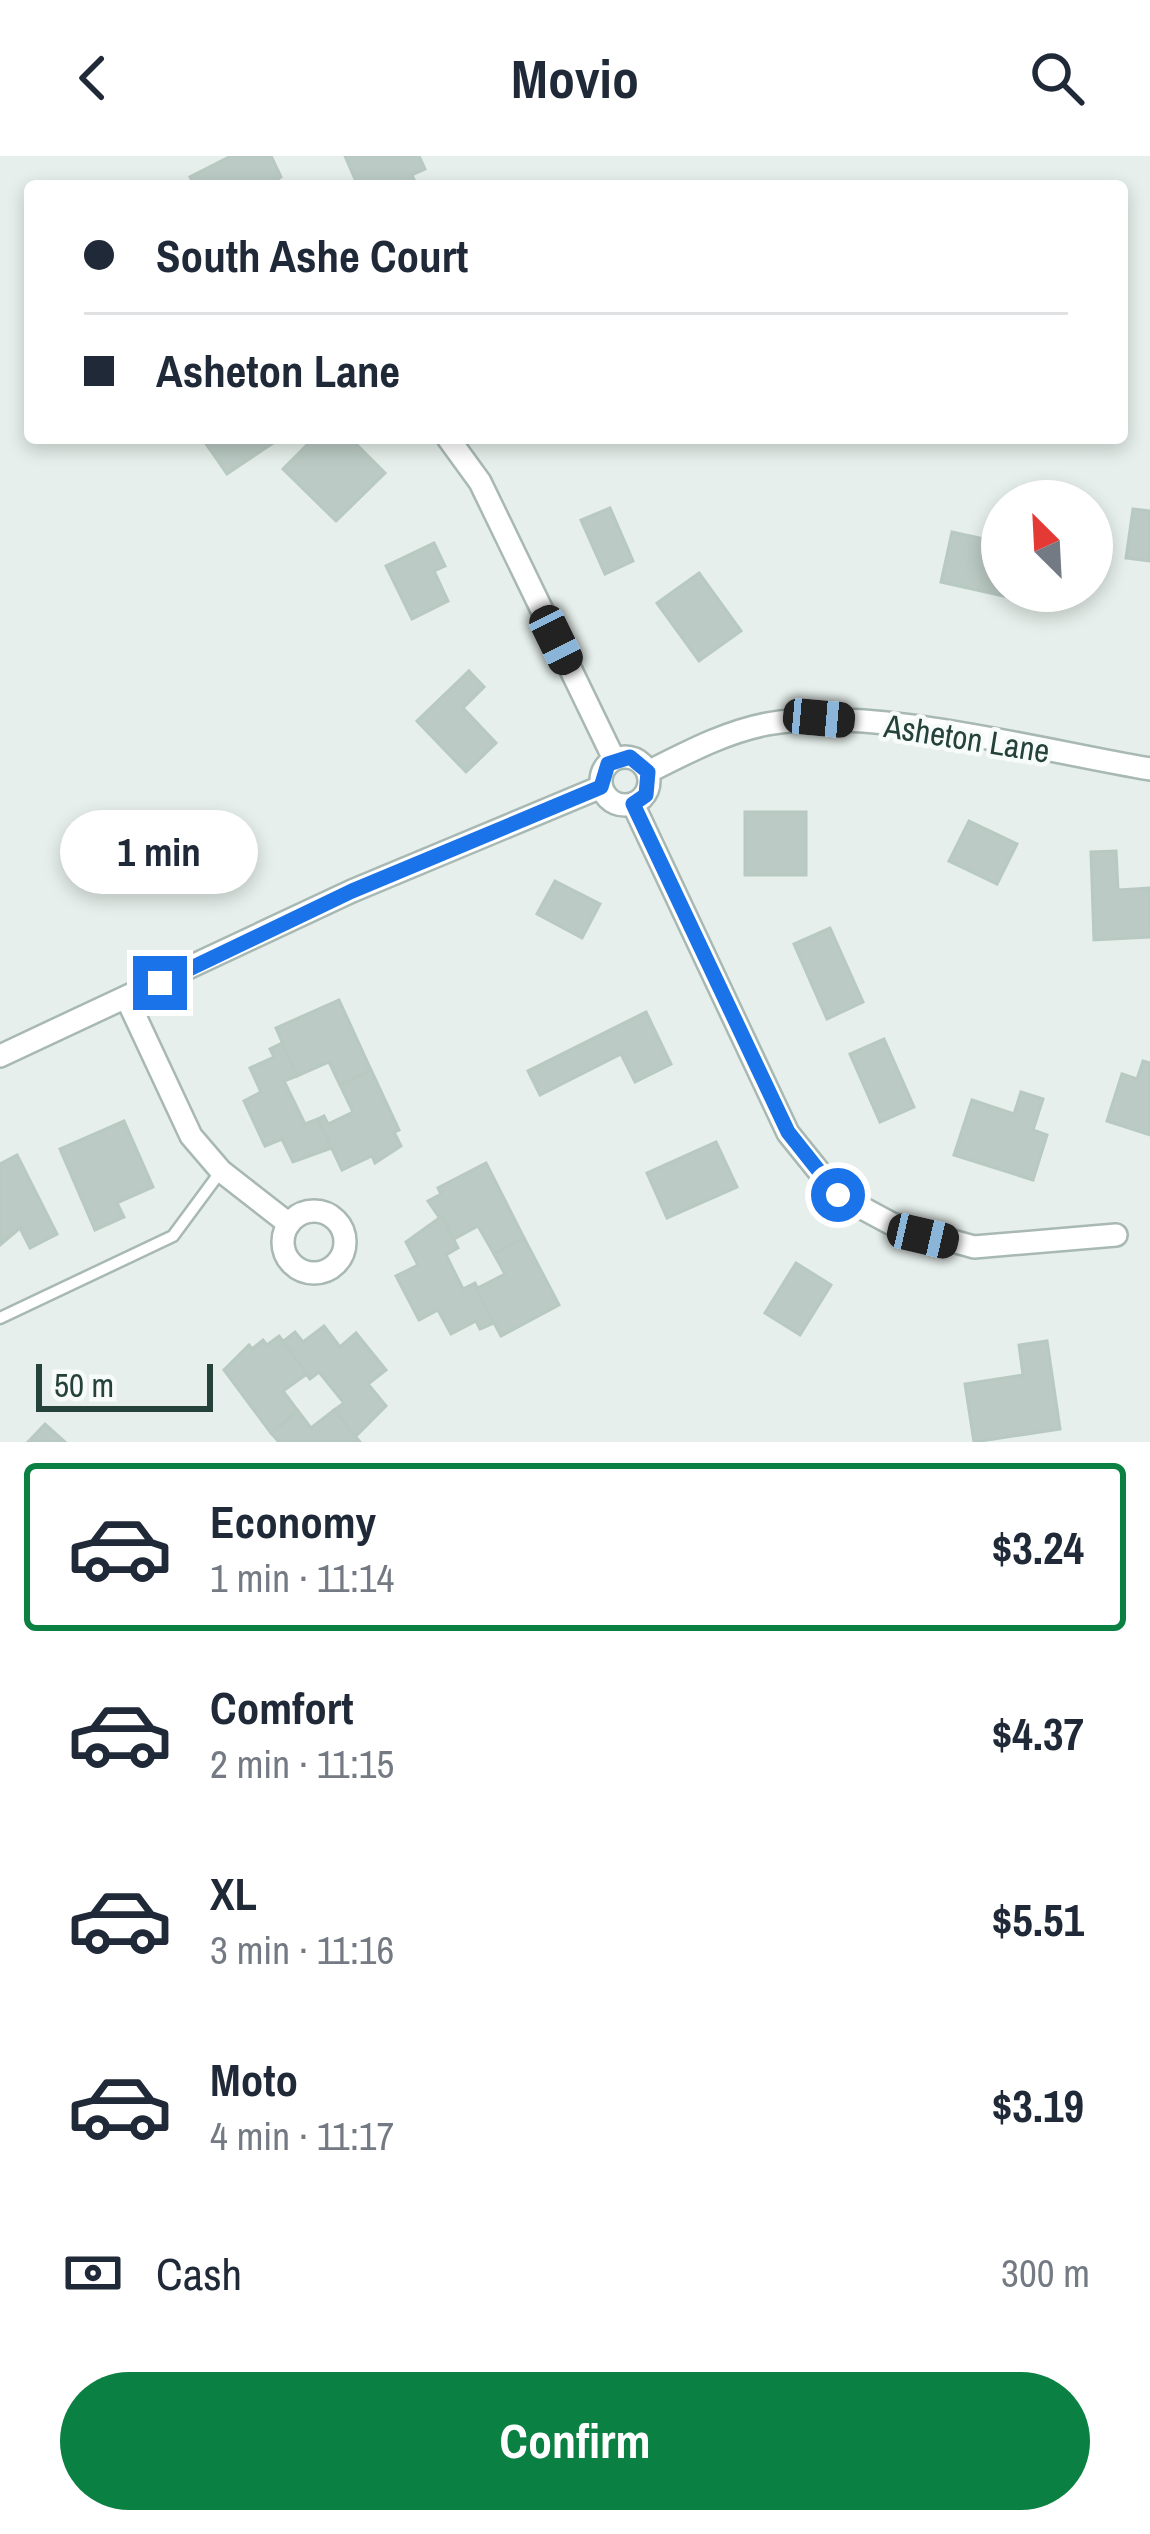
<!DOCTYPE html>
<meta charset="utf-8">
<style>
:root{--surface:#fff;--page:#f2f2f3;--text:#1f2937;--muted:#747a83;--line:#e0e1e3;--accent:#0b8043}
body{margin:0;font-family:"Archivo Narrow",sans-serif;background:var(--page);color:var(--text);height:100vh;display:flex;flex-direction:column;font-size:45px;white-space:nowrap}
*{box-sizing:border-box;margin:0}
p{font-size:39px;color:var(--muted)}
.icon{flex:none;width:66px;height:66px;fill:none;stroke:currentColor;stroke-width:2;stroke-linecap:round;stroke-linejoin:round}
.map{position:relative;height:1286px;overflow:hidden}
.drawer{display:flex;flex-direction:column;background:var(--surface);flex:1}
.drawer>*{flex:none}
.hud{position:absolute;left:24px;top:24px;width:1104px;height:264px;border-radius:12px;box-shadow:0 6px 18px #0003;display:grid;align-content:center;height:264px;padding:0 60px;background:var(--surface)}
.needle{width:78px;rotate:336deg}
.fabs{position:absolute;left:981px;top:324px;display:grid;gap:24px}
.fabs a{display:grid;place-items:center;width:132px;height:132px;border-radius:50%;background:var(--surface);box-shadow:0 6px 18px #0003;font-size:60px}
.scale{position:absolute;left:36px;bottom:30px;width:177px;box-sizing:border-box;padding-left:12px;border:6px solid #24423a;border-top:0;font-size:33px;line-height:42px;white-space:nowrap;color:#24423a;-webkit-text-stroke:9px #f7fbf9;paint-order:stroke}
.end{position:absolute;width:54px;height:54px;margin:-27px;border:15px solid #1a73e8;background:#fff;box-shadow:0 0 0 6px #fff}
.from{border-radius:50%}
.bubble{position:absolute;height:84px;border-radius:42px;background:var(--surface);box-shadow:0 6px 18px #0003;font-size:39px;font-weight:700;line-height:84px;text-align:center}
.car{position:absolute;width:36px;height:72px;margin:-36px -18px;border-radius:15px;box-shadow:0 0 9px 3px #0007;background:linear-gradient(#222 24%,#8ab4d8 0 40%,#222 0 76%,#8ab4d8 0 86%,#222 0)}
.hud b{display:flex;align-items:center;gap:42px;height:114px;font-size:45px}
.hud b+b{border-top:3px solid var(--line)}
.hud i{width:30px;height:30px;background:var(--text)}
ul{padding:21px 0 0;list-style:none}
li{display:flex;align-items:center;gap:36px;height:168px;margin:0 24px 18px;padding:0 36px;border:6px solid transparent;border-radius:12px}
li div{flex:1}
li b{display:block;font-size:45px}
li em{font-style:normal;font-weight:700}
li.active{border-color:var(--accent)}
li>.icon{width:108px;height:108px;stroke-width:1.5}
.pay{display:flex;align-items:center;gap:30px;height:132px;padding:0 60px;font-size:45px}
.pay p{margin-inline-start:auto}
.cta{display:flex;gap:24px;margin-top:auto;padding:24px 60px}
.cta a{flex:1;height:138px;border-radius:72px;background:var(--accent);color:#fff;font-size:48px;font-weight:700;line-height:138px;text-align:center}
header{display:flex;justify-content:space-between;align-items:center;height:156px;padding:0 60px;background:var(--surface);font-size:54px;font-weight:700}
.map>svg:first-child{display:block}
.building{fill:#bbcac4;stroke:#b8c9c2;stroke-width:3}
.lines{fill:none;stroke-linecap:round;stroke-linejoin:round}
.lane-casing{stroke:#a8b8b2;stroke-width:15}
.street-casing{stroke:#a8b8b2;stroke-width:26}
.lane{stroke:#fff;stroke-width:10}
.street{stroke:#fff;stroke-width:21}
.route{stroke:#1a73e8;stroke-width:15}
.labels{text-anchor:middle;stroke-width:9;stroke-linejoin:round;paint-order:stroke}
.street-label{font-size:33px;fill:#24423a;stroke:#f7fbf9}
</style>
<header><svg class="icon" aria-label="back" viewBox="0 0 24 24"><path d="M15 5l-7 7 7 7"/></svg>Movio<svg class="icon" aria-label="search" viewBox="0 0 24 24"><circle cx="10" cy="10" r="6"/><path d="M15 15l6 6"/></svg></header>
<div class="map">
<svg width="1150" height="1286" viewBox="0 0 1150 1286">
<rect width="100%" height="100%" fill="#e6efeb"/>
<g class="building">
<path d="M231,0h40l10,21 -13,9h-73l-5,-9z"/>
<path d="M345,0h74l6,13 -13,6 5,11h-59z"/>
<path d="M202,282h72l2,3 -49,33z"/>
<path d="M314,282h36l35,35 -49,48 -53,-52z"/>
<path d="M610,352l23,53 -28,13 -24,-54z"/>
<path d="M1133,353l17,2v50l-24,-3z"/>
<path d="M952,376l50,11 2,53 -63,-14z"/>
<path d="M434,387l11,23 -11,5 14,30 -36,18 -26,-53z"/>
<path d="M699,417l42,58 -42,30 -42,-58z"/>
<path d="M469,515l15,16 -21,21 33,35 -30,29 -49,-51z"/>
<rect x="745" y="656" width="61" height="63"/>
<path d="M969,665l48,23 -20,40 -48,-23z"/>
<path d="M1116,695l2,39 32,-2v49l-56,3 -3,-88z"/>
<path d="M555,725l45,23 -18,34 -45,-24z"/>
<path d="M830,772l33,74 -36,17 -33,-75z"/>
<path d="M339,844l32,70 -31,15 -11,-23 -32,14 -21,-48z"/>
<path d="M646,856l25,52 -36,18 -14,-28 -81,41 -12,-24z"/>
<path d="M884,883l30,68 -34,15 -30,-68z"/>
<path d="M282,887l15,33 -13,5 21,43 13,-5 14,29 -39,14 -11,-23 -17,7 -21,-45 17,-9 -11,-24 24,-11 -4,-8z"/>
<path d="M1143,905l7,2v72l-43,-14 15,-47 15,5z"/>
<path d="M371,914l28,60 -5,2 7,14 -26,17 -3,-7 -30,14 -24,-51 6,-3 4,8 25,-12 -13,-27z"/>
<path d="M1021,936l22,7 -10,31 14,5 -14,45 -79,-25 18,-55 42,14z"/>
<path d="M124,965l29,66 -36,16 7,14 -29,13 -35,-81z"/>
<path d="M716,986l21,45 -70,31 -20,-45z"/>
<path d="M17,999l40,79 -27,14 -10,-20 -20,17v-81z"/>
<path d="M486,1007l38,75 -30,16 -16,-28 -24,13 -26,-38 13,-7 -3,-6z"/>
<path d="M442,1060l16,32 -12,7 17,34 12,-6 19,40 -14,6 -4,-8 -25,13 -13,-24 -19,10 -23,-44 22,-11 -12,-23z"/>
<path d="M524,1082l35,67 -58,31 -25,-47 29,-15 -11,-20z"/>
<path d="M796,1107l35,22 -31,50 -35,-22z"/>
<path d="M324,1170l16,21 16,-14 30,37 -18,14 18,22 -31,31 -21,-27 10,-7 -25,-31 -9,7 -29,-36 14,-11 8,10z"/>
<path d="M279,1180l28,38 -24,17 15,20 -27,22 -47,-63 25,-25 3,4 11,-9 4,5z"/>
<path d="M1047,1185l13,88 -86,13 -9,-58 58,-9 -4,-30z"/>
<path d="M334,1254l26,32h-81l-8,-9 27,-22 13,17z"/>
<path d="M45,1268l20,18h-37z"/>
</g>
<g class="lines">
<defs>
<path id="lane" d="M0,1162l173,-82 48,-65"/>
<g id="street">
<path d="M448,282l32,44 134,277"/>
<circle cx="625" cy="625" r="24"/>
<path d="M648,616c38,-19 77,-40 119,-48 104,-19 275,27 383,45"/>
<path d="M633,648l155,329 50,62 54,29 82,23 142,-12"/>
<path d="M127,843l64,137 30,35 68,53"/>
<path d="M0,900l352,-165 249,-104"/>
<circle cx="314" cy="1086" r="31"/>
</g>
</defs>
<use href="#lane" class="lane-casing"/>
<use href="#street" class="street-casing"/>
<use href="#lane" class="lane"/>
<use href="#street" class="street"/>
</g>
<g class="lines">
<path class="route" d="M160,827l192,-92 249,-104 7,-23 22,-7 18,15 -2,23 -13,9 155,328 50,63"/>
</g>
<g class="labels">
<g class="street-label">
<text transform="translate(967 582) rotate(9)" y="12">Asheton Lane</text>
</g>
</g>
</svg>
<div class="fabs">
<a><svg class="needle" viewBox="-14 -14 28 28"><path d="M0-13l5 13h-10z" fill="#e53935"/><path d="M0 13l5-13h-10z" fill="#747a83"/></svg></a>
</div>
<div class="scale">50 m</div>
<i class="end from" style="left:838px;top:1039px"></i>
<i class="end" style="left:160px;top:827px"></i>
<div class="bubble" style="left:60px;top:654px;width:198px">1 min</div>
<i class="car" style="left:556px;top:484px;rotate:154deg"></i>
<i class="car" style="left:819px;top:562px;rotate:95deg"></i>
<i class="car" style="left:923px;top:1080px;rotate:103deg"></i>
<div class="hud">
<b><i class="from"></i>South Ashe Court</b>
<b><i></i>Asheton Lane</b>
</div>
</div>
<section class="drawer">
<ul>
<li class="active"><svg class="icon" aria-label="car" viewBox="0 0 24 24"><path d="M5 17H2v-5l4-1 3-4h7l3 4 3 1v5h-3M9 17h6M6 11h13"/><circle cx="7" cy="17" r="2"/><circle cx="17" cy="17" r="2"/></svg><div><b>Economy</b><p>1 min · 11:14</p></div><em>$3.24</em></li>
<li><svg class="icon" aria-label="car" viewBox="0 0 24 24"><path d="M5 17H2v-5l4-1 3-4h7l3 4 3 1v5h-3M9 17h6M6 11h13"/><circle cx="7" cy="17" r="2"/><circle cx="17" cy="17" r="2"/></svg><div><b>Comfort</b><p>2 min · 11:15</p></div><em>$4.37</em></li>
<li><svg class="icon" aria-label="car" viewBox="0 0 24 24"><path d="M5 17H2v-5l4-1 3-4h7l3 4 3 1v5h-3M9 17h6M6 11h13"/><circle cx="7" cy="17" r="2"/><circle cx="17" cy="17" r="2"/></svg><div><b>XL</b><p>3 min · 11:16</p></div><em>$5.51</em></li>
<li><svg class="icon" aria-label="car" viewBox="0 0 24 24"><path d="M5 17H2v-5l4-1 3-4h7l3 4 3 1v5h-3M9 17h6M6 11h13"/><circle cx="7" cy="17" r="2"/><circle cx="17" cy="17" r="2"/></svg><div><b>Moto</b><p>4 min · 11:17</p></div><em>$3.19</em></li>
</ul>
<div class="pay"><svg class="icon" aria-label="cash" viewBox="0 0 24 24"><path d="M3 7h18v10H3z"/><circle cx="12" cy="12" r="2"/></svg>Cash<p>300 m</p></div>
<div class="cta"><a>Confirm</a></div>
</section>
